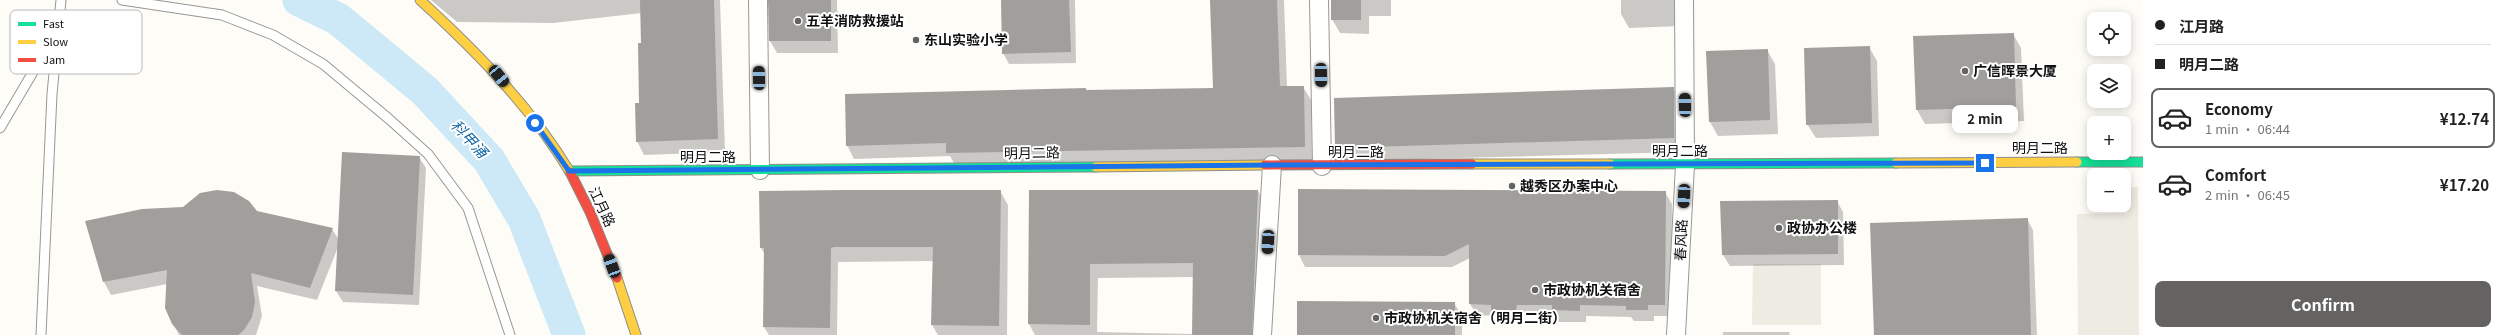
<!DOCTYPE html>
<meta charset="utf-8">
<style>
:root{--surface:#fff;--page:#f6f6f6;--text:#222;--muted:#767676;--line:#e0e0e0;--accent:#646362}
body{margin:0;font-family:Georgia,"Noto Sans SC",serif;background:var(--page);color:var(--text);height:100vh;display:flex;flex-direction:column;font-size:15px;white-space:nowrap}
*{box-sizing:border-box;margin:0}
p{font-size:13px;color:var(--muted)}
.icon{flex:none;width:22px;height:22px;fill:none;stroke:currentColor;stroke-width:2;stroke-linecap:round;stroke-linejoin:round}
.map{position:relative;flex:1;overflow:hidden}
.details{display:flex;flex-direction:column;background:var(--surface);width:360px}
.details>*{flex:none}
.guide{display:grid;align-content:center;height:88px;padding:0 12px;background:var(--surface)}
.tools{position:absolute;left:2087px;top:12px;display:grid;gap:8px}
.tools a{display:grid;place-items:center;width:44px;height:44px;border-radius:8px;background:var(--surface);box-shadow:0 2px 10px #0003;font-size:20px}
.end{position:absolute;width:18px;height:18px;margin:-9px;border:5px solid #1a73e8;background:#fff;box-shadow:0 0 0 2px #fff}
.from{border-radius:50%}
.bubble{position:absolute;height:28px;border-radius:8px;background:var(--surface);box-shadow:0 2px 10px #0003;font-size:13px;font-weight:700;line-height:28px;text-align:center}
.car{position:absolute;width:12px;height:24px;margin:-12px -6px;border-radius:5px;box-shadow:0 0 3px 1px #0007;background:linear-gradient(#222 24%,#8ab4d8 0 40%,#222 0 76%,#8ab4d8 0 86%,#222 0)}
.guide b{display:flex;align-items:center;gap:14px;height:38px;font-size:15px}
.guide b+b{border-top:1px solid var(--line)}
.guide i{width:10px;height:10px;background:var(--text)}
ul{padding:0;list-style:none}
li{display:flex;align-items:center;gap:12px;height:60px;margin:0 8px 6px;padding:0 4px;border:2px solid transparent;border-radius:8px}
li div{flex:1}
li b{display:block;font-size:15px}
li em{font-style:normal;font-weight:700}
li.on{border-color:var(--accent)}
li>.icon{width:36px;height:36px;stroke-width:1.5}
.button{display:flex;gap:8px;margin-top:auto;padding:8px 12px}
.button a{flex:1;height:46px;border-radius:8px;background:var(--accent);color:#fff;font-size:16px;font-weight:700;line-height:46px;text-align:center}
main{display:flex;flex:1;min-height:0}
.map>svg:first-child{display:block}
.plaza{fill:#edebe2}
.shadow{fill:#0003;fill-rule:evenodd}
.lines{fill:none;stroke-linecap:round;stroke-linejoin:round}
.river{stroke:#cde8f7;stroke-width:33}
.building{fill:#a19f9c}
.lane-casing{stroke:#979795;stroke-width:11}
.street-casing{stroke:#979795;stroke-width:20}
.fast-casing{stroke:#8e8d8b;stroke-width:11}
.slow-casing{stroke:#8e8d8b;stroke-width:11}
.jam-casing{stroke:#8e8d8b;stroke-width:11}
.path{stroke:#b9b9b8;stroke-width:2.5;stroke-dasharray:4 2;stroke-linecap:butt}
.lane{stroke:#fffffe;stroke-width:9}
.street{stroke:#fffffe;stroke-width:18}
.fast{stroke:#16e098;stroke-width:9}
.slow{stroke:#ffcf43;stroke-width:9}
.jam{stroke:#f24e42;stroke-width:9}
.route{stroke:#1a73e8;stroke-width:5}
.poi-dot{fill:#646362;stroke:#fff;stroke-width:1.5}
.labels{text-anchor:middle;stroke-width:4;stroke-linejoin:round;paint-order:stroke}
.poi-label{font-size:14px;font-weight:bold;fill:#111;stroke:#fff;text-anchor:start}
.street-label{font-size:14px;fill:#111;stroke:#fff}
.water-label{font-size:15px;font-style:italic;fill:#1768a6;stroke:#fff}
.key{fill:#fff;stroke:#b8b8b8;stroke-width:1}
.key-label{font-size:11px;fill:#111}
</style>
<main>
<div class="map">
<svg width="2143" height="335" viewBox="0 0 2143 335">
<rect width="100%" height="100%" fill="#fdfcf7"/>
<g class="plaza">
<path d="M2127,187h11l1,148h-61l-1,-121 50,-1z"/>
<path d="M1753,264h68v61h-69z"/>
</g>
<g class="shadow">
<path d="M431,0h289l5,152 -81,3 -7,-14 3,-37 2,-91 -89,10 -96,-1z"/>
<path d="M770,0h67l1,53h-61l-7,-12z"/>
<path d="M1002,0h73l1,63 -67,1 -6,-11z"/>
<path d="M1211,0h73l3,87h16l8,13 1,60 -357,5 -5,-9 -96,3 -7,-14 239,-56 1,2 127,-2z"/>
<path d="M1332,0h59v16h-22v18l-29,-1 -8,-14z"/>
<path d="M1621,0h59l1,26 -52,2 -8,-14z"/>
<path d="M2013,34l8,14 3,73 -99,3 -8,-14z"/>
<path d="M1869,47l8,14 2,75 -63,2 -9,-14z"/>
<path d="M1767,50l8,14 3,70 -60,2 -8,-14 -3,-70z"/>
<path d="M1673,88l9,14v50l-338,9 -8,-14z"/>
<path d="M419,157l7,11 -7,137 -76,-3 -7,-11 2,-44 -21,53 -60,-14 5,30 -6,19h-77l-6,-11 -6,-40 -56,11 -7,-13 152,-70 76,17 7,11z"/>
<path d="M1299,190l366,2 7,12 -1,112h-17v5h-20l-3,-4 -45,-1v6h-27l-3,-5 -33,-1v5h-24l-3,-5 -19,-1 -7,-11v-46l-18,9h-147l-6,-12z"/>
<path d="M1000,191l8,14 -1,130h-69l-6,-10 1,-64 -95,1 -1,73h-68l-5,-8 1,-72 -4,-7 -1,-56z"/>
<path d="M1030,191h228l8,14 -6,130h-225l-6,-11zM1194,277l-1,57 -96,-2 1,-54z"/>
<path d="M1837,201l6,11 1,53 -114,1 -7,-11z"/>
<path d="M2027,219l6,11 4,105h-162z"/>
<path d="M1454,303l8,13v19h-164z"/>
<path d="M1723,332h66l1,3h-67z"/>
</g>
<g class="lines">
<path class="river" d="M299,0l39,19 87,72 64,69 35,59 45,116"/>
</g>
<g class="building">
<path d="M640,0h74l4,139 -82,3 -1,-39h4l-1,-60h3z"/>
<path d="M768,0h63v41h-62z"/>
<path d="M1001,0h68l2,52 -69,2z"/>
<path d="M1210,0h67l3,86h24l1,61 -359,6v-10l-100,3 -1,-52 241,-6v2l127,-2z"/>
<rect x="1331" y="0" width="30" height="20"/>
<path d="M2014,33l2,74 -100,3 -3,-74z"/>
<path d="M1870,46l2,77 -66,2 -2,-77z"/>
<path d="M1768,49l2,71 -61,2 -3,-71z"/>
<path d="M1674,87v51l-339,10 -1,-50z"/>
<path d="M342,152l78,4 -7,139 -78,-4z"/>
<path d="M1298,189l368,2 -1,114h-17v5h-22v-4l-46,-1v6l-28,-1v-5h-35l-1,5h-25v-5l-22,-1v-60l-24,12 -147,-1z"/>
<path d="M217,190l17,2 15,9 8,10 76,17 -23,60 -59,-15 4,29 -3,15 -8,13 -6,5h-56l-10,-11 -7,-16 2,-38 -64,12 -18,-61 57,-12 41,-2 17,-14z"/>
<path d="M845,190h156l-2,136 -68,-1 2,-78h-99l-3,1 -1,80 -67,-1 1,-79h-4l-1,-57z"/>
<path d="M1029,190h229l-6,145h-60l1,-72 -103,1v61l-62,-1z"/>
<path d="M1838,200v54l-116,1 -2,-54z"/>
<path d="M2028,218l3,117h-157l-4,-112z"/>
<path d="M1297,301l158,1v33h-158z"/>
</g>
<g class="lines">
<defs>
<g id="lane">
<path d="M122,0l100,15 51,20 50,29 66,55 39,35 40,54 42,127"/>
<path d="M0,128l56,-95"/>
<path d="M41,335l11,-241 9,-94"/>
</g>
<g id="street">
<path d="M758,0l2,170"/>
<path d="M1319,0l3,166"/>
<path d="M1262,335l10,-170"/>
<path d="M1676,335l9,-170 -1,-165"/>
</g>
<g id="fast">
<path d="M2077,162h66"/>
<path d="M1610,164l286,-1"/>
<path d="M569,171l527,-4"/>
</g>
<g id="slow">
<path d="M420,0c57,52 110,106 150,172"/>
<path d="M1896,163l181,-1"/>
<path d="M1472,164h138"/>
<path d="M1096,167l169,-2"/>
<path d="M617,278l19,57"/>
</g>
<g id="jam">
<path d="M1265,165l207,-1"/>
<path d="M570,172l20,40 27,66"/>
</g>
</defs>
<use href="#lane" class="lane-casing"/>
<use href="#street" class="street-casing"/>
<use href="#fast" class="fast-casing"/>
<use href="#slow" class="slow-casing"/>
<use href="#jam" class="jam-casing"/>
<path class="path" d="M2106,51h17"/>
<use href="#lane" class="lane"/>
<use href="#street" class="street"/>
<use href="#fast" class="fast"/>
<use href="#slow" class="slow"/>
<use href="#jam" class="jam"/>
</g>
<g class="lines">
<path class="route" d="M535,123l34,48 703,-6 713,-2"/>
</g>
<g class="poi-dot">
<circle cx="798" cy="21" r="4"/>
<circle cx="916" cy="40" r="4"/>
<circle cx="1965" cy="71" r="4"/>
<circle cx="1512" cy="186" r="4"/>
<circle cx="1779" cy="228" r="4"/>
<circle cx="1535" cy="290" r="4"/>
<circle cx="1376" cy="318" r="4"/>
</g>
<g class="labels">
<g class="poi-label">
<text x="806" y="26">五羊消防救援站</text>
<text x="924" y="45">东山实验小学</text>
<text x="1973" y="76">广信晖景大厦</text>
<text x="1520" y="191">越秀区办案中心</text>
<text x="1787" y="233">政协办公楼</text>
<text x="1543" y="295">市政协机关宿舍</text>
<text x="1384" y="323">市政协机关宿舍（明月二街）</text>
</g>
<g class="street-label">
<text x="2040" y="153">明月二路</text>
<text x="1680" y="156">明月二路</text>
<text x="1356" y="157">明月二路</text>
<text transform="translate(1032 153) rotate(-1)" y="5">明月二路</text>
<text x="708" y="162">明月二路</text>
<text transform="translate(602 207) rotate(65)" y="5">江月路</text>
<text transform="translate(1681 240) rotate(-87)" y="5">春风路</text>
</g>
<g class="water-label">
<text transform="translate(469 139) rotate(47)" y="5">科甲涌</text>
</g>
</g>
<rect x="10" y="10" width="132" height="64" rx="6" class="key"/>
<rect x="18" y="22" width="18" height="4" fill="#16e098"/>
<rect x="18" y="40" width="18" height="4" fill="#ffcf43"/>
<rect x="18" y="58" width="18" height="4" fill="#f24e42"/>
<g class="key-label">
<text x="43" y="28">Fast</text>
<text x="43" y="46">Slow</text>
<text x="43" y="64">Jam</text>
</g>
</svg>
<div class="tools">
<a><svg class="icon" aria-label="locate" viewBox="0 0 24 24"><circle cx="12" cy="12" r="6"/><path d="M12 2v4M12 18v4M2 12h4M18 12h4"/></svg></a>
<a><svg class="icon" aria-label="layers" viewBox="0 0 24 24"><path d="M12 4l9 5-9 5-9-5zM3 14l9 5 9-5"/></svg></a>
<a>+</a>
<a>−</a>
</div>
<i class="end from" style="left:535px;top:123px"></i>
<i class="end" style="left:1985px;top:163px"></i>
<div class="bubble" style="left:1952px;top:105px;width:66px">2 min</div>
<i class="car" style="left:1321px;top:75px;rotate:179deg"></i>
<i class="car" style="left:499px;top:76px;rotate:141deg"></i>
<i class="car" style="left:759px;top:78px;rotate:359deg"></i>
<i class="car" style="left:1685px;top:105px;rotate:359deg"></i>
<i class="car" style="left:1684px;top:196px;rotate:183deg"></i>
<i class="car" style="left:1268px;top:242px;rotate:183deg"></i>
<i class="car" style="left:612px;top:266px;rotate:340deg"></i>
</div>
<section class="details">
<div class="guide">
<b><i class="from"></i>江月路</b>
<b><i></i>明月二路</b>
</div>
<ul>
<li class="on"><svg class="icon" aria-label="car" viewBox="0 0 24 24"><path d="M5 17H2v-5l4-1 3-4h7l3 4 3 1v5h-3M9 17h6M6 11h13"/><circle cx="7" cy="17" r="2"/><circle cx="17" cy="17" r="2"/></svg><div><b>Economy</b><p>1 min · 06:44</p></div><em>¥12.74</em></li>
<li><svg class="icon" aria-label="car" viewBox="0 0 24 24"><path d="M5 17H2v-5l4-1 3-4h7l3 4 3 1v5h-3M9 17h6M6 11h13"/><circle cx="7" cy="17" r="2"/><circle cx="17" cy="17" r="2"/></svg><div><b>Comfort</b><p>2 min · 06:45</p></div><em>¥17.20</em></li>
</ul>
<div class="button"><a>Confirm</a></div>
</section>
</main>
